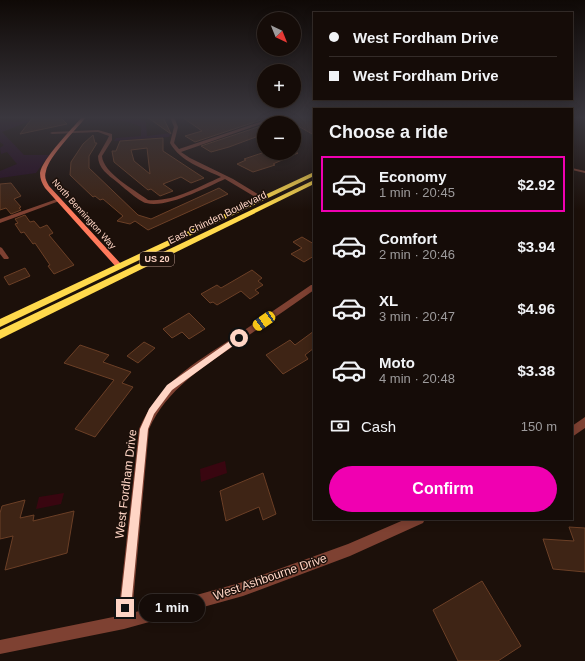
<!DOCTYPE html>
<meta charset="utf-8">
<style>
:root{--surface:#150c08;--page:#1e1512;--text:#f1f3f6;--muted:#9d9b9c;--line:#342c29;--accent:#f000b1}
body{margin:0;font-family:Helvetica,sans-serif;background:var(--page);color:var(--text);height:100vh;display:flex;flex-direction:column;font-size:15px;white-space:nowrap}
*{box-sizing:border-box;margin:0}
p{font-size:13px;color:var(--muted)}
.icon{flex:none;width:22px;height:22px;fill:none;stroke:currentColor;stroke-width:2;stroke-linecap:round;stroke-linejoin:round}
.map{position:relative;flex:1;overflow:hidden}
.panel{position:absolute;left:313px;top:108px;width:260px;height:412px;display:flex;flex-direction:column;background:var(--surface);border-radius:0px;box-shadow:0 2px 10px #0003,0 0 0 1px var(--line)}
.panel>*{flex:none}
.top-card{position:absolute;left:313px;top:12px;width:260px;height:88px;border-radius:0px;box-shadow:0 2px 10px #0003,0 0 0 1px var(--line);display:grid;align-content:center;height:88px;padding:0 16px;background:var(--surface)}
.needle{width:26px;rotate:137deg}
.buttons{position:absolute;left:257px;top:12px;display:grid;gap:8px}
.buttons a{display:grid;place-items:center;width:44px;height:44px;border-radius:50%;background:var(--surface);box-shadow:0 2px 10px #0003,0 0 0 1px var(--line);font-size:20px}
.end{position:absolute;width:18px;height:18px;margin:-9px;border:5px solid #ffd5c5;background:#111;box-shadow:0 0 0 2px #111}
.from{border-radius:50%}
.bubble{position:absolute;height:28px;border-radius:14px;background:var(--surface);box-shadow:0 2px 10px #0003,0 0 0 1px var(--line);font-size:13px;font-weight:700;line-height:28px;text-align:center}
.car{position:absolute;width:12px;height:24px;margin:-12px -6px;border-radius:5px;box-shadow:0 0 3px 1px #0007;background:linear-gradient(#f5c518 24%,#345 0 40%,#f5c518 0 76%,#345 0 86%,#f5c518 0)}
.top-card b{display:flex;align-items:center;gap:14px;height:38px;font-size:15px}
.top-card b+b{border-top:1px solid var(--line)}
.top-card i{width:10px;height:10px;background:var(--text)}
ul{padding:0;list-style:none}
li{display:flex;align-items:center;gap:12px;height:56px;margin:0 8px 6px;padding:0 8px;border:2px solid transparent;border-radius:0px}
li div{flex:1}
li b{display:block;font-size:15px}
li em{font-style:normal;font-weight:700}
li.on{border-color:var(--accent)}
li>.icon{width:36px;height:36px;stroke-width:1.5}
h2{padding:0 16px;font-size:18px;line-height:48px}
.pay{display:flex;align-items:center;gap:10px;height:44px;padding:0 16px;font-size:15px}
.pay p{margin-inline-start:auto}
.action{display:flex;gap:8px;margin-top:auto;padding:8px 16px}
.action a{flex:1;height:46px;border-radius:24px;background:var(--accent);color:#fff;font-size:16px;font-weight:700;line-height:46px;text-align:center}
.map>svg:first-child{display:block}
.green{fill:#260d23}
.water{fill:#390610}
.building{fill:#3e2415;stroke:#6b3f26;fill-rule:evenodd}
.lines{fill:none;stroke-linecap:round;stroke-linejoin:round}
.street{fill:#7e4132;fill-rule:evenodd}
.secondary{fill:#ff7a5c;fill-rule:evenodd}
.primary{fill:#ffd94c;fill-rule:evenodd}
.route{fill:#ffd5c5}
.labels{text-anchor:middle;stroke-width:3;stroke-linejoin:round;paint-order:stroke}
.far-street-label{font-size:9px;fill:#ffd5c5;stroke:#1c100a}
.shield{fill:#1c100a;stroke:#bb9a8d;stroke-width:1}
.shield-label{font-size:9px;font-weight:bold;fill:#ffd5c5}
.street-label{font-size:10px;fill:#ffd5c5;stroke:#1c100a}
.near-street-label{font-size:12px;fill:#ffd5c5;stroke:#1c100a}
</style>
<div class="map">
<svg width="585" height="661" viewBox="0 0 585 661">
<rect width="100%" height="100%" fill="#1c100a"/>
<g class="green">
<path d="M60,117h21l-56,6 -23,9 22,23h25l-13,18 -36,5v-7l17,-7 -10,-12 -6,2 -1,-6 4,-3 -4,-3v-22l16,2z"/>
<path d="M94,117h45l7,5 1,14 24,-3 -2,4 -55,4 2,-3 25,-2v-9c-16,-8 -32,-8 -49,-8z"/>
</g>
<g class="water">
<path d="M225,461l2,12 -26,9 -1,-13z"/>
<path d="M64,493l-3,11 -25,5 3,-12z"/>
</g>
<g class="building">
<path d="M33,117h27l7,7 -47,10z"/>
<path d="M147,117h16l8,17z"/>
<path d="M182,117h82v2l-69,23 -10,-6 17,-5z"/>
<path d="M282,117h27l5,2v16z"/>
<path d="M264,125v9l-35,13 -18,5 -10,-6z"/>
<path d="M93,135l2,8h2l-8,13v12l49,47 13,4 68,-31 9,6 -80,36 -13,-9 -5,3 -13,-3 6,-5 -20,-17 -3,1 -5,-4 -2,1 -23,-22 1,-13 12,-18z"/>
<path d="M163,138v13l41,27 -13,5 -10,-6 -18,7 10,7 -13,5 -9,-7 -3,1 -34,-28 -2,-11h4l4,-10zM147,148l3,26 -16,-13 -3,-11z"/>
<path d="M262,153h36l-25,11 2,1 -22,7 -16,-8 9,-4 -2,-1z"/>
<path d="M11,183l10,13 -7,3 7,8 -2,1 2,2 -10,4 -5,-6 -6,2v-26z"/>
<path d="M25,215l5,7 4,-1 6,7 7,-3 6,8 -4,2 25,30 -20,9 -6,-8 2,-1 -15,-22 -2,1 -9,-12 -3,1 -6,-9 3,-1 -3,-4z"/>
<path d="M302,237l12,7v12l-10,6 -13,-8 11,-6 -9,-6z"/>
<path d="M25,268l5,8 -21,9 -5,-8z"/>
<path d="M252,270l10,8 -4,3 5,4 -8,5 4,3 -9,6 -9,-8 -24,14 -4,-3 -3,1 -9,-9 16,-9 4,3z"/>
<path d="M189,313l16,16 -16,10 -7,-7 -10,6 -9,-9z"/>
<path d="M314,331v17l-9,7 3,4 -25,15 -17,-19 24,-15 5,5z"/>
<path d="M144,342l11,6 -17,15 -11,-7z"/>
<path d="M80,345l29,10 -6,7 28,10 -9,11 11,4 -38,50 -20,-8 39,-49 -50,-17z"/>
<path d="M263,473l13,41 -13,6 -4,-13 -33,14 -6,-30z"/>
<path d="M25,500l-5,18 14,-3 -1,6 41,-10 -7,42 -62,17 8,-34 -13,3v-26l2,-7z"/>
<path d="M569,527l16,1v44l-32,-3 -10,-30 31,2z"/>
<path d="M482,581l39,65 -23,15h-40l-25,-51z"/>
</g>
<g class="lines">
<g class="street">
<path d="M170,117h4l4,10 -4,16 5,6 96,-32h6l-100,35 9,6 43,21 31,19v2h-4l-35,-21c-18,8 -59,30 -79,24 -6,-1 -23,-16 -29,-21 -9,-7 -19,-14 -19,-26l9,-16 2,-4 -11,-4 -46,2 -2,-1 2,-1 46,-2 14,4v6l-10,16c1,17 33,34 46,44 26,2 50,-13 73,-23 -19,-9 -40,-15 -51,-34l4,-16z"/>
<path d="M572,168l13,3v2l-13,-3z"/>
<path d="M57,199l5,1 -62,23v-4z"/>
<path d="M0,247l2,1 7,10 -1,1h-4l-4,-5z"/>
<path d="M311,285h3v5c-25,18 -51,35 -76,53 -35,24 -71,46 -89,86l-17,184 111,-31 105,-38 58,-25h19l-2,4 -73,33 -107,40 -119,33 -124,25v-14l118,-24 21,-187c20,-46 54,-65 94,-91 26,-18 52,-35 78,-53z"/>
<path d="M585,417v11l-13,9v-11z"/>
</g>
<path class="secondary" d="M82,117h4c-10,13 -37,39 -40,54 -2,6 0,10 3,15l72,78v4h-4l-72,-80c-3,-5 -5,-9 -5,-15 2,-14 32,-44 42,-56z"/>
<g class="primary">
<path d="M314,172v4l-314,151v-8z"/>
<path d="M314,180v4l-314,155v-9z"/>
</g>
</g>
<linearGradient id="sky" x2="0" y2="1"><stop stop-color="#0f0906"/><stop offset="0.56" stop-color="#3a373e"/><stop offset="1" stop-color="#3a373e" stop-opacity="0"/></linearGradient>
<rect width="585" height="210" fill="url(#sky)"/>
<path class="route" d="M237,336h4v4l-69,50 -18,24 -6,15 -17,179 -2,3 -4,2 -4,-2 -1,-3 20,-179 9,-20 18,-24z"/>
<g class="labels">
<g class="far-street-label">
<text transform="translate(84 214) rotate(48)" y="3">North Bennington Way</text>
</g>
<rect class="shield" x="140" y="252" width="34" height="14" rx="3"/>
<g class="shield-label">
<text x="157" y="262">US 20</text>
</g>
<g class="street-label">
<text transform="translate(217 217) rotate(-26)" y="4">East Chinden Boulevard</text>
</g>
<g class="near-street-label">
<text transform="translate(126 484) rotate(-83)" y="4">West Fordham Drive</text>
<text transform="translate(270 577) rotate(-19)" y="4">West Ashbourne Drive</text>
</g>
</g>
</svg>
<div class="buttons">
<a><svg class="needle" viewBox="-14 -14 28 28"><path d="M0-13l5 13h-10z" fill="#e53935"/><path d="M0 13l5-13h-10z" fill="#9d9b9c"/></svg></a>
<a>+</a>
<a>−</a>
</div>
<i class="end from" style="left:239px;top:338px"></i>
<i class="end" style="left:125px;top:608px"></i>
<div class="bubble" style="left:139px;top:594px;width:66px">1 min</div>
<i class="car" style="left:264px;top:321px;rotate:236deg"></i>
<div class="top-card">
<b><i class="from"></i>West Fordham Drive</b>
<b><i></i>West Fordham Drive</b>
</div>
<section class="panel">
<h2>Choose a ride</h2>
<ul>
<li class="on"><svg class="icon" aria-label="car" viewBox="0 0 24 24"><path d="M5 17H2v-5l4-1 3-4h7l3 4 3 1v5h-3M9 17h6M6 11h13"/><circle cx="7" cy="17" r="2"/><circle cx="17" cy="17" r="2"/></svg><div><b>Economy</b><p>1 min · 20:45</p></div><em>$2.92</em></li>
<li><svg class="icon" aria-label="car" viewBox="0 0 24 24"><path d="M5 17H2v-5l4-1 3-4h7l3 4 3 1v5h-3M9 17h6M6 11h13"/><circle cx="7" cy="17" r="2"/><circle cx="17" cy="17" r="2"/></svg><div><b>Comfort</b><p>2 min · 20:46</p></div><em>$3.94</em></li>
<li><svg class="icon" aria-label="car" viewBox="0 0 24 24"><path d="M5 17H2v-5l4-1 3-4h7l3 4 3 1v5h-3M9 17h6M6 11h13"/><circle cx="7" cy="17" r="2"/><circle cx="17" cy="17" r="2"/></svg><div><b>XL</b><p>3 min · 20:47</p></div><em>$4.96</em></li>
<li><svg class="icon" aria-label="car" viewBox="0 0 24 24"><path d="M5 17H2v-5l4-1 3-4h7l3 4 3 1v5h-3M9 17h6M6 11h13"/><circle cx="7" cy="17" r="2"/><circle cx="17" cy="17" r="2"/></svg><div><b>Moto</b><p>4 min · 20:48</p></div><em>$3.38</em></li>
</ul>
<div class="pay"><svg class="icon" aria-label="cash" viewBox="0 0 24 24"><path d="M3 7h18v10H3z"/><circle cx="12" cy="12" r="2"/></svg>Cash<p>150 m</p></div>
<div class="action"><a>Confirm</a></div>
</section>
</div>
